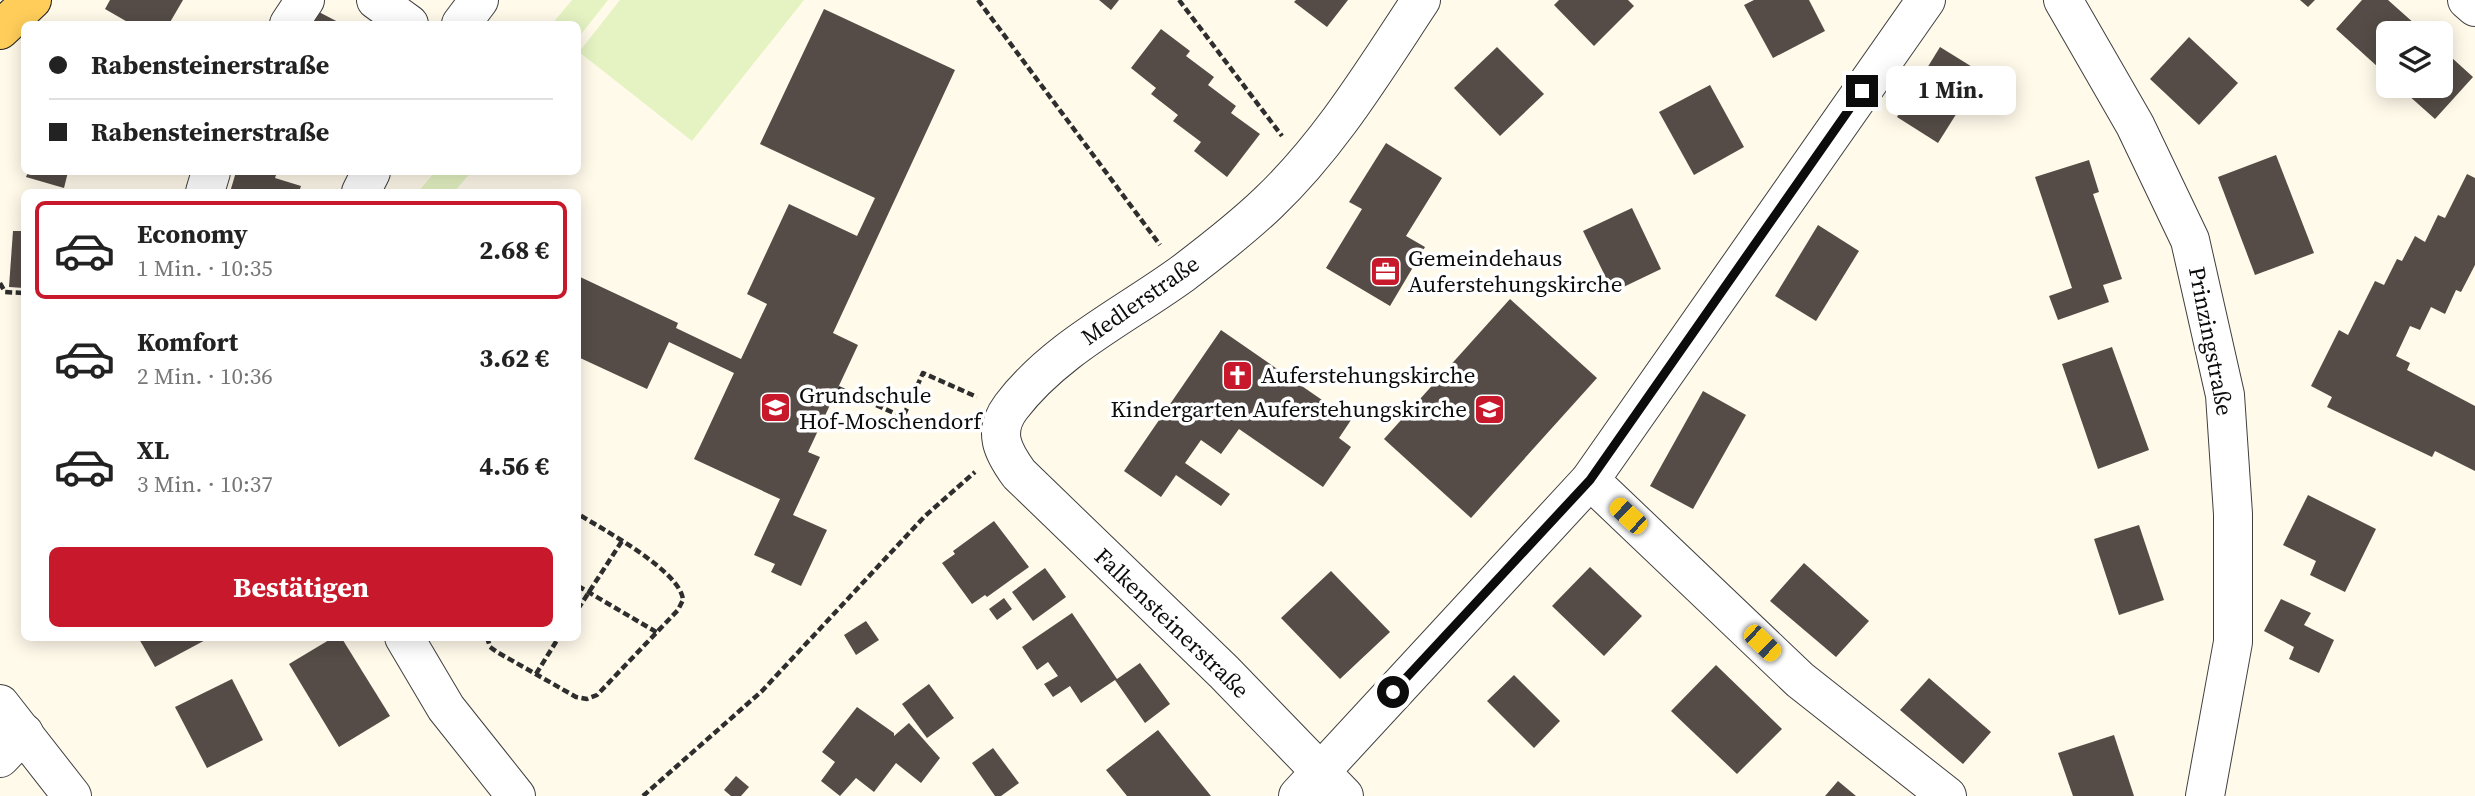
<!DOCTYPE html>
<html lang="de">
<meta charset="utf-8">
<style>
:root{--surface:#fff;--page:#f2f2f2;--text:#222;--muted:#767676;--line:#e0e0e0;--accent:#c7192b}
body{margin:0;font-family:"Source Serif 4",serif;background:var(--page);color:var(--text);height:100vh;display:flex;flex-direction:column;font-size:26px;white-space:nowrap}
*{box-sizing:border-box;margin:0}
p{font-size:23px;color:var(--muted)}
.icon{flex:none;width:38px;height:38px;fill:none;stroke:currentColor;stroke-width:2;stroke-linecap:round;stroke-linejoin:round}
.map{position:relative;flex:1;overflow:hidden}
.sheet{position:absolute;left:21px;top:189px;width:560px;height:452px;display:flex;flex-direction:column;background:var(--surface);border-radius:10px;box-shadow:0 4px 18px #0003}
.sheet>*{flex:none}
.guide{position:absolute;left:21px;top:21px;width:560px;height:154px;border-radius:10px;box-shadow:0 4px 18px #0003;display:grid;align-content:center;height:154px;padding:0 28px;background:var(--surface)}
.tools{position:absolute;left:2376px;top:21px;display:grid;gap:14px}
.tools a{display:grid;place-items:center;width:77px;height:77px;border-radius:10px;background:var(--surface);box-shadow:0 4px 18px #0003;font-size:35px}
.end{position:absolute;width:32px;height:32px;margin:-16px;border:9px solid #0c0c0c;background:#fff;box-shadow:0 0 0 4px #fff}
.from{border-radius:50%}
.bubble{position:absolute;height:49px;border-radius:10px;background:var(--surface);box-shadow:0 4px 18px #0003;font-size:23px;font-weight:700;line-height:49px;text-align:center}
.car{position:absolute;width:21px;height:42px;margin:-21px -10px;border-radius:9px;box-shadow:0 0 5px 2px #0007;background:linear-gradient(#f5c518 24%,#345 0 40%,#f5c518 0 76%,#345 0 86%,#f5c518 0)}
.guide b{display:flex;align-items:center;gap:24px;height:66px;font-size:26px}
.guide b+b{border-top:2px solid var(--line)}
.guide i{width:18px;height:18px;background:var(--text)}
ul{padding:12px 0 0;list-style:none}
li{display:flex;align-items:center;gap:21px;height:98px;margin:0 14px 10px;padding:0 14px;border:4px solid transparent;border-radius:10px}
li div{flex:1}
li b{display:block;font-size:26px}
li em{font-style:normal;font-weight:700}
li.selected{border-color:var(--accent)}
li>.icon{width:63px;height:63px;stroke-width:1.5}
.action{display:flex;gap:14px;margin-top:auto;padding:14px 28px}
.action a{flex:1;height:80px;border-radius:10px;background:var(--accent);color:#fff;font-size:28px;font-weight:700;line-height:80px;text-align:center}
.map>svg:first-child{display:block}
.pitch{fill:#e5f3c3}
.building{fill:#554c47}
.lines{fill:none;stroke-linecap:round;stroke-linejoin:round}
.minor-casing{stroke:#3f3f3f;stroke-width:40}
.major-casing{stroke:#1d1d1d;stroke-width:40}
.path{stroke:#2e2e2e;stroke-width:4.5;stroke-dasharray:7 3.5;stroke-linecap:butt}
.minor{stroke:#fff;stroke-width:38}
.major{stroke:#ffce5a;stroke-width:38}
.route{stroke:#0c0c0c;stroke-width:9}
.labels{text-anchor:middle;stroke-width:7;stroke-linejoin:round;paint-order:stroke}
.poi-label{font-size:23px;fill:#0c0c0c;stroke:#fff;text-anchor:start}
.street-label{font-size:23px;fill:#0c0c0c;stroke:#fff}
</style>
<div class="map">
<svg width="2475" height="796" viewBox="0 0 2475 796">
<rect width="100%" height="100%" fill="#fffaea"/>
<g class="pitch">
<path d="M572,0h36l-30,38v-14h-26z"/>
<path d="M620,0h184l-112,141 -113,-89z"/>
<path d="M435,172h36l-17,20h-36z"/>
</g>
<g class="building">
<path d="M110,0h73l-14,24h-38l-26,-15z"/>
<path d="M1099,0h20l-8,10z"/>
<path d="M1296,0h52l-21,27 -33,-25z"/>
<path d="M1559,0h69l6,6 -40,40 -40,-41z"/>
<path d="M1754,0h55l16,31 -52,27 -29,-53z"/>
<path d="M2300,0h15l-7,7z"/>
<path d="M2362,0h26l37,33h-36v44l-53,-48z"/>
<path d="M824,9l131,61 -122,263 25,12 -50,107 12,5 -27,58 34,15 -26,56 -30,-14 4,-8 -21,-9 26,-56 -86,-40 40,-86 -65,-31 -22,47 -69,-32v-81l100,47 -2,5 65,31 26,-55 -20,-10 42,-90 68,32 18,-38 -115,-54z"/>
<path d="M317,11l25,13h-32z"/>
<path d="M1161,29l29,22 -4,5 28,21 -6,8 28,21 -5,7 29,21 -33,43 -33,-26 7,-9 -28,-21 5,-6 -27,-21 5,-6 -25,-20z"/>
<path d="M2189,37l49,46 -39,42 -49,-46z"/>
<path d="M1497,47l47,47 -44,42 -46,-48z"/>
<path d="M1940,47l42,26 -44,70 -41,-26z"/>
<path d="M2441,48l32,29 -38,42 -37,-33h43z"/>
<path d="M1710,85l34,62 -50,28 -35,-63z"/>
<path d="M1386,143l56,35 -36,58 19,11 -35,59 -64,-38 36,-59 -13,-7z"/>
<path d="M2276,155l38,98 -59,22 -37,-98z"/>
<path d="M2089,160l10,32 -6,2 29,85 -19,6 6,17 -51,18 -9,-24 23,-8 -37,-111z"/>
<path d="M28,172h40l-4,16 -38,-11z"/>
<path d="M236,172h41l-2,6 26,8 -2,6h-69z"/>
<path d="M2467,174l8,4v87l-14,27 -5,-2 -11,24 -14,-7 -11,23 -10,-4 -14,30 14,7 -3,7 68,36v65l-40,-20 -3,6 -105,-50 5,-10 -21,-11 28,-56 9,5 27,-54 9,4 13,-26 5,2 13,-25 10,6 13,-27 7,3z"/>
<path d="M1632,208l29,61 -48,23 -30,-61z"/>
<path d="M1818,225l41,26 -43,70 -41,-25z"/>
<path d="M13,231h11v57l-15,-1z"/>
<path d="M1510,299l87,79 -126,140 -87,-79z"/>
<path d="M1221,330l130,90 -12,18 12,9 -28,40 -84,-58 -18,25 -20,-14 -16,23 45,31 -9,12 -45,-31 -15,22 -37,-26z"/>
<path d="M2112,347l37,103 -51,19 -36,-105z"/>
<path d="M1703,391l43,24 -53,94 -43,-23z"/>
<path d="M2308,495l68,34 -31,63 -35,-17 6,-14 -33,-16z"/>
<path d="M994,521l35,46 -42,30 -2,-2 -13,9 -30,-41 13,-9 -2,-3z"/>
<path d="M2139,525l25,75 -45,15 -25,-76z"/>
<path d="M1804,563l65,58 -33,36 -66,-56z"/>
<path d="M1590,567l52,49 -38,40 -52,-50z"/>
<path d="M1045,568l21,29 -33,24 -21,-29z"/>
<path d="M1331,571l59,61 -50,47 -59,-61z"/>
<path d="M1004,598l8,11 -15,11 -8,-11z"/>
<path d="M2281,599l30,14 -7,12 30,15 -15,33 -30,-14 5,-12 -30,-16z"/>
<path d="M1072,613l45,66 23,-16 30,41 -25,19 -30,-43 -34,23 -11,-17 -17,11 -9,-13 14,-8 -10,-14 -11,8 -15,-23z"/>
<path d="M866,621l13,19 -23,15 -12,-20z"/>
<path d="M138,637h73l-56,30z"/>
<path d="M334,637h7l49,79 -51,31 -50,-83z"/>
<path d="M1716,665l66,64 -45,45 -66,-63z"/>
<path d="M1514,675l46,46 -26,27 -47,-47z"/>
<path d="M1929,678l62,54 -28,32 -63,-54z"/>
<path d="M232,679l31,61 -56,28 -32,-61z"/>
<path d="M929,684l25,34 -27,20 -25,-34z"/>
<path d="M857,707l37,26v3l15,-13 31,35 -19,25 -25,-20 -22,29 -18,-14 -16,18 -19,-15 14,-19 -13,-10z"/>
<path d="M1158,730l27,34 26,32h-84l-21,-26z"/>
<path d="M2114,735l20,61h-61l-15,-43z"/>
<path d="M993,748l26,35 -18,13h-6l-23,-33z"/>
<path d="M736,776l13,11 -8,9h-10l-7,-6z"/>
<path d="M1838,781l18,15h-31z"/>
</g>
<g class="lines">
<defs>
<g id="minor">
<path d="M376,0l33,24"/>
<path d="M2063,0l72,125 55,115 35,155 8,119v128l-28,154"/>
<path d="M2467,0l8,7"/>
<path d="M289,24l16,-24"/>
<path d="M461,24l18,-24"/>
<path d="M205,192l6,-20"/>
<path d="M361,192l10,-20"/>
<path d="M1590,480l210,200 147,116"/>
<path d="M404,637l42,71 70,88"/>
<path d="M0,704l72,92"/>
<path d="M0,758l24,-25"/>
<path d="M1298,796l292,-316 336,-480"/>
<path d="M1344,796l-120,-124 -205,-198c-16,-22 -27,-42 -8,-67 44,-58 113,-91 171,-133 29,-22 60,-46 86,-71 62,-59 106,-132 153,-203"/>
</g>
<path id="major" d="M0,30l32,-30"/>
</defs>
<use href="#minor" class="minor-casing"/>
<use href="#major" class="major-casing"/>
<g class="path">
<path d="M978,0l182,245"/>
<path d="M1179,0l103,136"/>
<path d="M0,283l5,9 19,1"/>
<path d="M838,388l65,29 20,-44 54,24"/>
<path d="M578,586l80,47"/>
<path d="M578,609l44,-68"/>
<path d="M487,637l3,10 7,5 79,45 11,2 10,-4 81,-85 5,-10c-2,-29 -81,-71 -105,-86"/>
<path d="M536,674l23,-37"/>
<path d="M643,796l119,-105 163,-175 50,-44"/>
</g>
<use href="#minor" class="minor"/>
<use href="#major" class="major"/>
</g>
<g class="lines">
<path class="route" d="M1393,692l197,-212 272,-389"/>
</g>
<defs>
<symbol id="office-square" viewBox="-11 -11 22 22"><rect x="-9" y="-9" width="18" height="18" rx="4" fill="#c7192b" stroke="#fff"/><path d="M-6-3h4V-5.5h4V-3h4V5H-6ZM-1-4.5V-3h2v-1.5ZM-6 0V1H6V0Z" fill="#fff"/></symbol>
<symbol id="church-square" viewBox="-11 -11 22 22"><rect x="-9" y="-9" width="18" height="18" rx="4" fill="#c7192b" stroke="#fff"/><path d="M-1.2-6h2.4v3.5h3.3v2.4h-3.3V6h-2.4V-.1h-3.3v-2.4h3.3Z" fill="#fff"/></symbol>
<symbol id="school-square" viewBox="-11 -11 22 22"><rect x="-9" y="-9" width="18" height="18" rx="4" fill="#c7192b" stroke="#fff"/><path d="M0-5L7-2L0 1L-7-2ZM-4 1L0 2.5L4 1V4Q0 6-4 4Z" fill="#fff"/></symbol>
</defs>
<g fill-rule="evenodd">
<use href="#office-square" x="1368" y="254" width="35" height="35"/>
<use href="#church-square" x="1220" y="358" width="35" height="35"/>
<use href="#school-square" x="758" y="390" width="35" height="35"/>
<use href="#school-square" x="1472" y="392" width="35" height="35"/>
</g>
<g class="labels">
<g class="poi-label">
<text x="1408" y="266">Gemeindehaus<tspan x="1408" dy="26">Auferstehungskirche</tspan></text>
<text x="1261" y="383">Auferstehungskirche</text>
<text x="799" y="403">Grundschule<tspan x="799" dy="26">Hof-Moschendorf</tspan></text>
<text x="1467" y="417" text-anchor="end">Kindergarten Auferstehungskirche</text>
</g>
<g class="street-label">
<text transform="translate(1140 300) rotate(-35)" y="8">Medlerstraße</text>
<text transform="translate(2211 341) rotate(79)" y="8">Prinzingstraße</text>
<text transform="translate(1172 623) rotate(44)" y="8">Falkensteinerstraße</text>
</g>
</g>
</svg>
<div class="tools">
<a><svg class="icon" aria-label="layers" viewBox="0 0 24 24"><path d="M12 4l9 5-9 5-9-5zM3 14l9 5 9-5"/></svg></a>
</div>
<i class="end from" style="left:1393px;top:692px"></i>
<i class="end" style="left:1862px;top:91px"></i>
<div class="bubble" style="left:1886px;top:66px;width:130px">1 Min.</div>
<i class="car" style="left:1628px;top:516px;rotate:313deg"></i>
<i class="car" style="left:1762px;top:643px;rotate:134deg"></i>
<div class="guide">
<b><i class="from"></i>Rabensteinerstraße</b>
<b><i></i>Rabensteinerstraße</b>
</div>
<section class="sheet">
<ul>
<li class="selected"><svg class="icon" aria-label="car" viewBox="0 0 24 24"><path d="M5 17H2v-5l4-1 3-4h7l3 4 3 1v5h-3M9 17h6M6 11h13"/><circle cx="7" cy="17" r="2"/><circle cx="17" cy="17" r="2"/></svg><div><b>Economy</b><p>1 Min. · 10:35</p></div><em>2.68 €</em></li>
<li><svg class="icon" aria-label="car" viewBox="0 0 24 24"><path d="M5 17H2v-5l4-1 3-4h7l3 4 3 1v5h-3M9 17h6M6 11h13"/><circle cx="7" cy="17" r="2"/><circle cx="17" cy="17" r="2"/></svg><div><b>Komfort</b><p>2 Min. · 10:36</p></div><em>3.62 €</em></li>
<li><svg class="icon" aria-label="car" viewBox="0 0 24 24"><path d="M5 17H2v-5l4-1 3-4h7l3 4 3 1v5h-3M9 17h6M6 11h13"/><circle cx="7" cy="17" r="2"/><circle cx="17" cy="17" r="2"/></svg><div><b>XL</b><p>3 Min. · 10:37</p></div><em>4.56 €</em></li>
</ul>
<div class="action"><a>Bestätigen</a></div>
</section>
</div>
